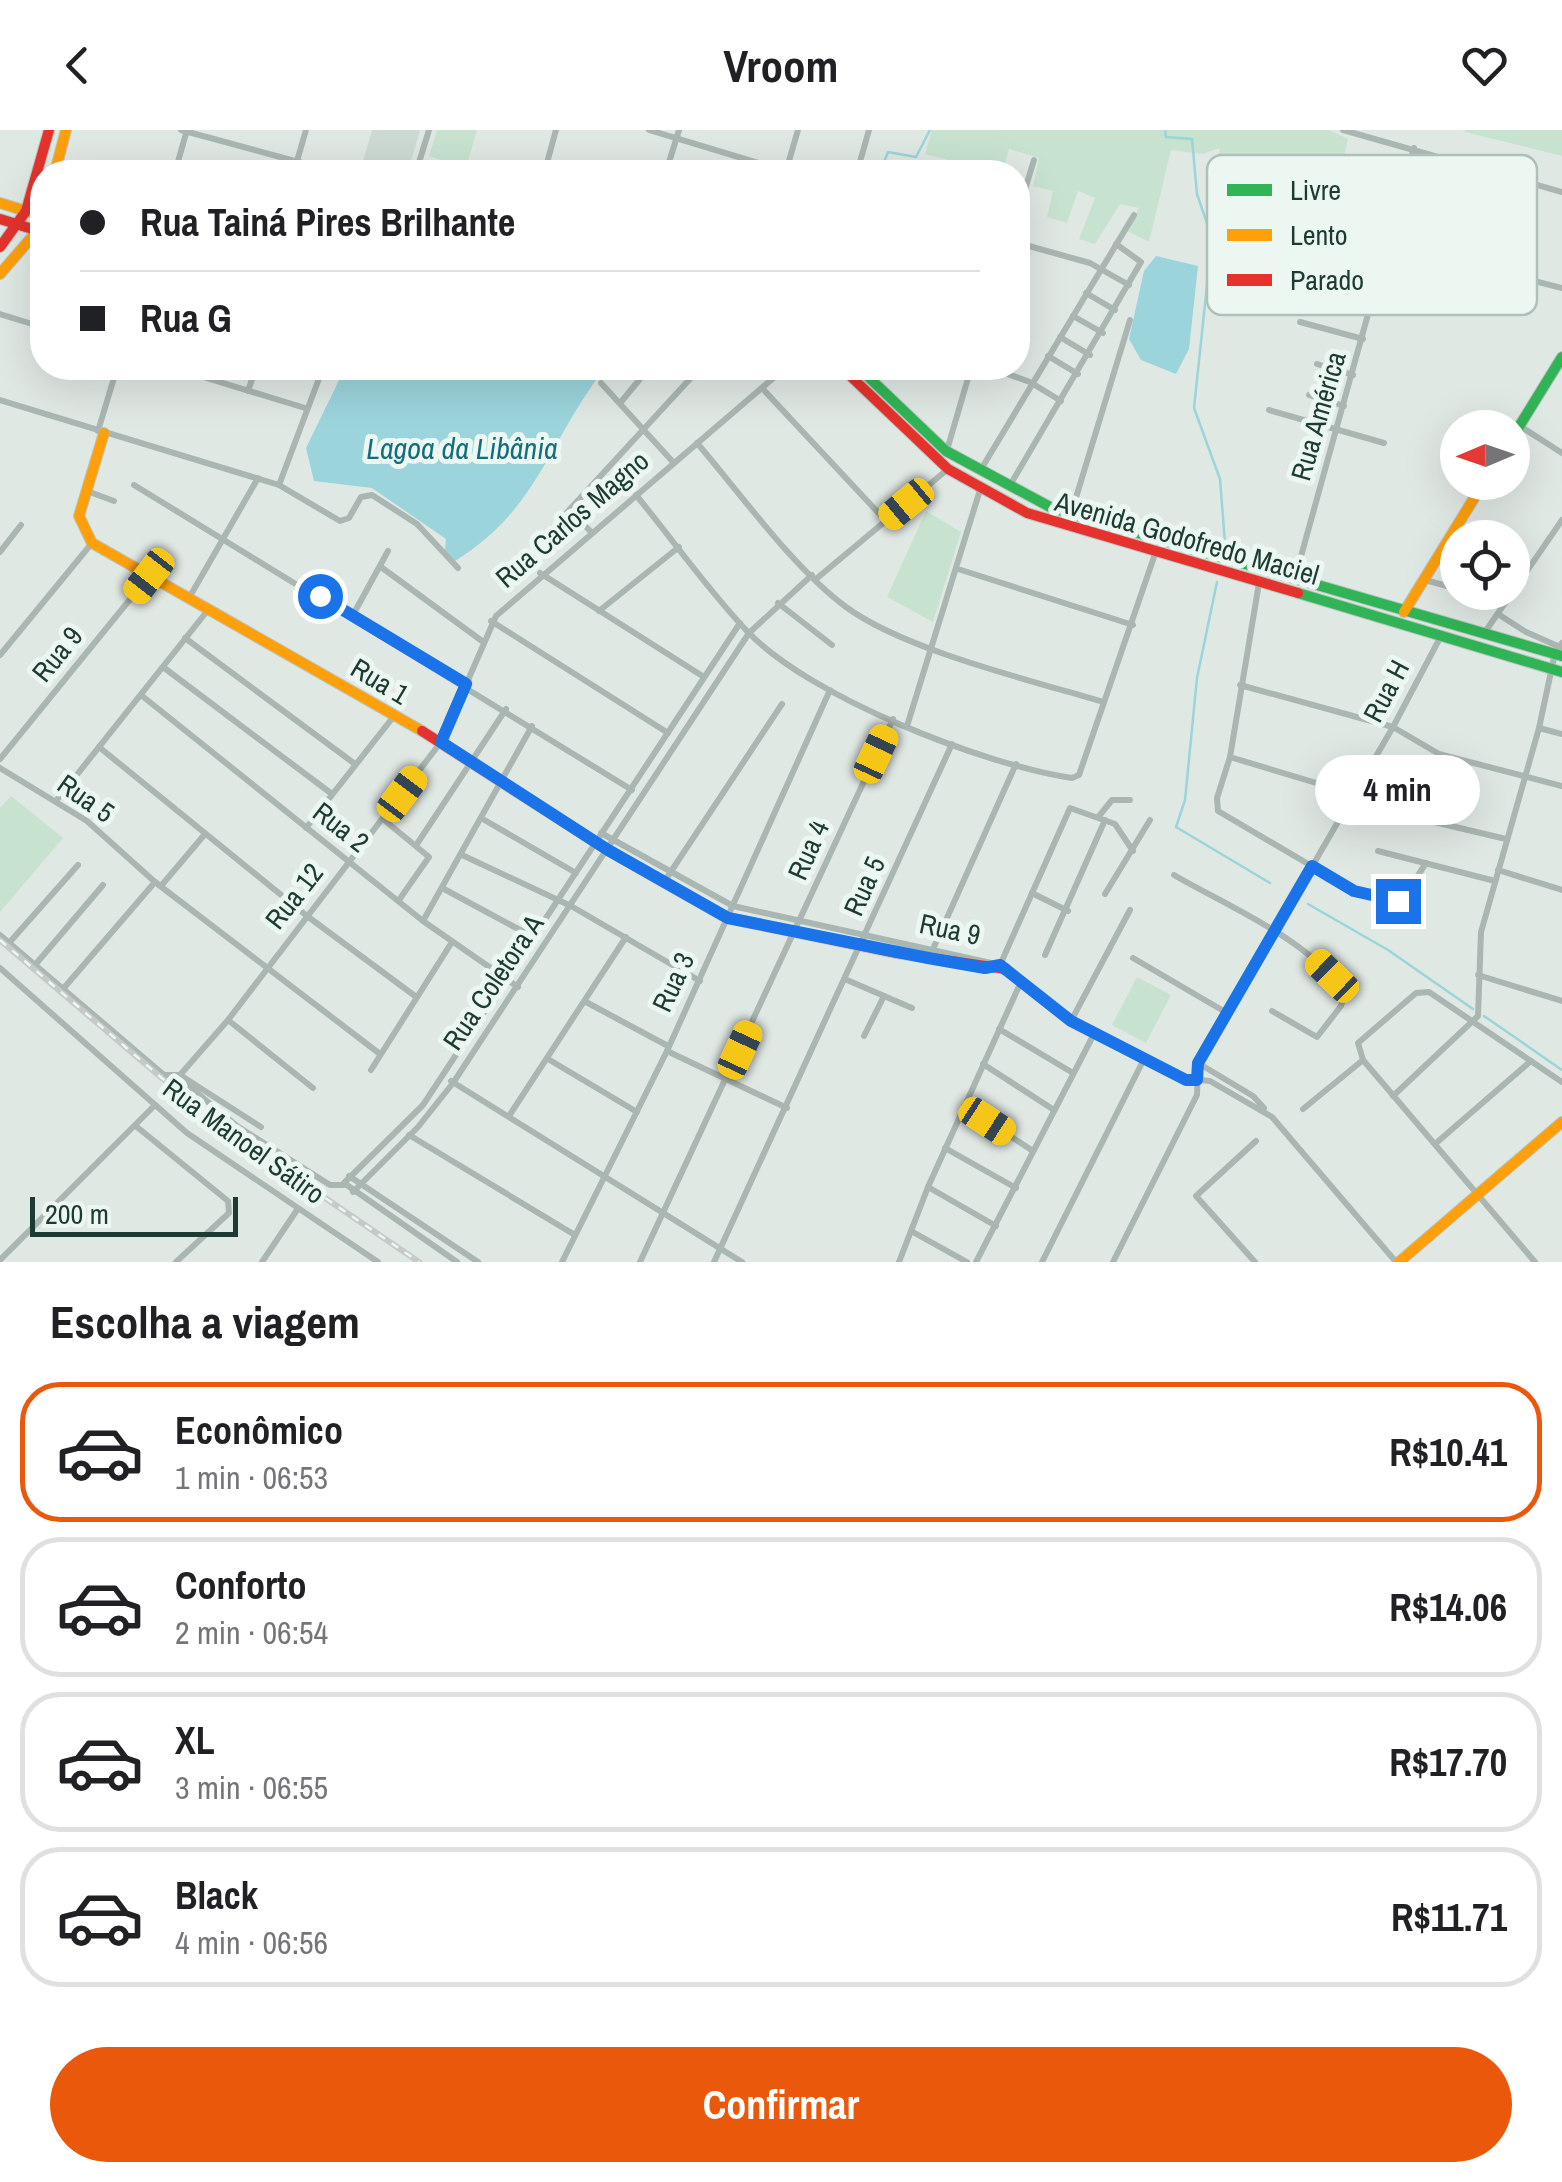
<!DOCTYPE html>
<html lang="pt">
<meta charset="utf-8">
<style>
:root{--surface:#fff;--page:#f2f2f2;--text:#202124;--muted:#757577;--line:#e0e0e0;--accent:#ea580c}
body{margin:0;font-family:"Archivo Narrow",sans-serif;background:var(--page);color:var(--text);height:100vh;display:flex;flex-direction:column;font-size:38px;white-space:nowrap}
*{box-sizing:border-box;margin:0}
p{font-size:32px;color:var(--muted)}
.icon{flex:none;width:55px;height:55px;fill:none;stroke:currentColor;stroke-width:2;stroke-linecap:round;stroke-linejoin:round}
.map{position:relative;height:1132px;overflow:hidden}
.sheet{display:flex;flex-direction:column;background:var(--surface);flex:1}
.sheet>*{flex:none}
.guide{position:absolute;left:30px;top:30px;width:1000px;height:220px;border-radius:40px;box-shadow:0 10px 40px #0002;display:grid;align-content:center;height:220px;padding:0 50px;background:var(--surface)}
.needle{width:65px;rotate:268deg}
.buttons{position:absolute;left:1440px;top:280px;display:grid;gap:20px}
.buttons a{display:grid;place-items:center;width:90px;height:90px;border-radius:50%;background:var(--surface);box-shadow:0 10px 40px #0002;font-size:50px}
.scale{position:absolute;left:30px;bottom:25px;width:208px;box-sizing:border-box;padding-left:10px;border:5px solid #1d3b33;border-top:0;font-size:28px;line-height:35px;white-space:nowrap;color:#1d3b33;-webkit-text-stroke:8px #edf7f2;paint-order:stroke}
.end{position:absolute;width:45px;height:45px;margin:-22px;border:12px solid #1a73e8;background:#fff;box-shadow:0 0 0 5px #fff}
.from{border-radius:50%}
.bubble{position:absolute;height:70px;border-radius:35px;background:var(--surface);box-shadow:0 10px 40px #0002;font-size:32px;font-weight:700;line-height:70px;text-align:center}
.car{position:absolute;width:30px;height:60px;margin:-30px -15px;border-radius:12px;box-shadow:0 0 8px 2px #0007;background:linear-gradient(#f5c518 24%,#345 0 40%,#f5c518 0 76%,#345 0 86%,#f5c518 0)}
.guide b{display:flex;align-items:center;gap:35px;height:95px;font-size:38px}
.guide b+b{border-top:2px solid var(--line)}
.guide i{width:25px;height:25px;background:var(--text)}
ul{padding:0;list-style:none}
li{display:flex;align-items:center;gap:30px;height:140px;margin:0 20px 15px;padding:0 30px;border:5px solid var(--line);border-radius:40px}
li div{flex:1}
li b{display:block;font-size:38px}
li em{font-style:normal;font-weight:700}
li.selected{border-color:var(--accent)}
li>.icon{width:90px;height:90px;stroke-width:1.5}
h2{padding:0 50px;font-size:45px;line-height:120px}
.button{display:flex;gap:20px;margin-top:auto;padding:20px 50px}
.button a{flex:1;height:115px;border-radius:60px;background:var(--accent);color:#fff;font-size:40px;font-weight:700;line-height:115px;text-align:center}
header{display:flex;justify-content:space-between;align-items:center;height:130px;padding:0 50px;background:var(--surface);font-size:45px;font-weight:700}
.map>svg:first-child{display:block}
.built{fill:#cddad4}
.green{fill:#c7e3cf}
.water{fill:#9bd4db}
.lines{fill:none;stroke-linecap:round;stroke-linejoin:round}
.stream{stroke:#9bd4db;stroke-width:2.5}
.fast-casing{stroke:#b9c5c0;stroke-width:12}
.slow-casing{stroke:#b9c5c0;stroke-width:12}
.jam-casing{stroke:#b9c5c0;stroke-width:12}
.street{stroke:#aab6b2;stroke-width:6}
.fast{stroke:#30b455;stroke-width:10}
.slow{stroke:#ff9f0a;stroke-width:10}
.jam{stroke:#e5322d;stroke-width:10}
.rail-casing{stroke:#c5cac8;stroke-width:6}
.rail{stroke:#edf7f2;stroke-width:2.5;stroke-dasharray:8;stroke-linecap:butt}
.route{stroke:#1a73e8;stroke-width:12}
.labels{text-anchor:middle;stroke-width:10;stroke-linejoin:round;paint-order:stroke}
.street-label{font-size:28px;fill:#1d3b33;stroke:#edf7f2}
.water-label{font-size:30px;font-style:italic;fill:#126d7d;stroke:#edf7f2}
.key{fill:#edf7f2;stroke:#afbfb9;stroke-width:2.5}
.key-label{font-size:28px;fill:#1d3b33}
</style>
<header><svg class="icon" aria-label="back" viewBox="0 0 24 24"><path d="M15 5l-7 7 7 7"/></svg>Vroom<svg class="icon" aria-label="heart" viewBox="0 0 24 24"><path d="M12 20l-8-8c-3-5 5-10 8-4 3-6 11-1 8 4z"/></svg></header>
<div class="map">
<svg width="1562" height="1132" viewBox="0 0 1562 1132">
<rect width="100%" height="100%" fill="#e0e8e4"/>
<path class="built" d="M372,0h48l-12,42h-48z"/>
<g class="green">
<path d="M437,0h40l-11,38 -37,-12z"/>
<path d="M932,0h397l19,9 -16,68 -121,-21 9,-38 -18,6 -31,-4 -22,92 -22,-11 12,-23 -19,-4 -25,40 -16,-5 16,-41 -17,-7 -11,32 -20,-6 6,-26 -20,-5 6,-28 -30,-9 -6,20 -17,-5 -3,8h-20l1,-8 -39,-10z"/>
<path d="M1465,0h97v26l-97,-24z"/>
<path d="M926,381l35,21 -28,90 -46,-25z"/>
<path d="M11,666l52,42 -63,74v-104z"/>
<path d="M1137,847l34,18 -25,48 -34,-18z"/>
</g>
<g class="water">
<path d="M1156,126l42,10 -9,83 -13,25 -35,-14 -12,-21 15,-68z"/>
<path d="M345,238h260c-57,73 -66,141 -150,193l-10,-11 1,-11 -74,-51 -58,-7 -8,-33z"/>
</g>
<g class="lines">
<g class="stream">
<path d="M1165,0l1,7 26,2 5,55 15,44 -18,170 26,71 5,64"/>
<path d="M880,42l8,-20 28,5 14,-27"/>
<path d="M1217,452l-20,96 -12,122 -9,27 94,56"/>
<path d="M1308,774l80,46 85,59"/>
<path d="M1484,886l78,54"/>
</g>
<defs>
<g id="fast">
<path d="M859,238l87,83 106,57 510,148"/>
<path d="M1512,308l50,-81"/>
<path d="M1298,463l264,79"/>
</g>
<g id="slow">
<path d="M55,42l11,-42"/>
<path d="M524,42h78"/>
<path d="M0,73l29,9"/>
<path d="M0,144l38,-44 4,-13"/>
<path d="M104,303l-25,83 13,27 330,188"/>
<path d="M1404,482l80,-130"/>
<path d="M1399,1132l163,-140"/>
</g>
<g id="jam">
<path d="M0,89l42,13"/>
<path d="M0,117l26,-36 23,-81"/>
<path d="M842,238l106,101 79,44 271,80"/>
<path d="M422,601l186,119 119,68 170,35 109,16"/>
</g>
</defs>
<use href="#fast" class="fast-casing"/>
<use href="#slow" class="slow-casing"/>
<use href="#jam" class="jam-casing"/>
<g class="street">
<path d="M181,0l154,42"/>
<path d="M649,0l139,42"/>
<path d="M1343,0l219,62"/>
<path d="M297,31l9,-31"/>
<path d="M545,40l11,-40"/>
<path d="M786,41l12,-41"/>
<path d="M175,42l12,-42"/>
<path d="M416,42l13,-42"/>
<path d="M666,42l13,-42"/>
<path d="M857,42l12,-42"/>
<path d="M1018,83l16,-53"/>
<path d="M1018,113l72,20 39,22"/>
<path d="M1388,114l174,44"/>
<path d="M1086,163l29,17"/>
<path d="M0,184l42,13"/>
<path d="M1073,186l30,17"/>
<path d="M1300,192l63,17"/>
<path d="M1060,207l30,18"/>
<path d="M1048,226l30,18"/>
<path d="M1317,234l36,11"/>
<path d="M174,238l131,40"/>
<path d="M991,238l39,14 31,19"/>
<path d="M601,253l72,79"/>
<path d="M762,258l124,133"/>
<path d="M248,261l8,-23"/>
<path d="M1309,265l35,11"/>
<path d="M0,270l279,85 61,36 9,-3 12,-21 11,-2 45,29 41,44"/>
<path d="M621,272l28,-34"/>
<path d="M1269,280l115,33"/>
<path d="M1520,296l42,27"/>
<path d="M98,301l19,-63"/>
<path d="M697,313c43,50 97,126 149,164 58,43 187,74 258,95"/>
<path d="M947,320l24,-82"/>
<path d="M980,341l154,-256"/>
<path d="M134,355l498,305"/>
<path d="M279,355l44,-117"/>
<path d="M1009,357l132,-225 -25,-18"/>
<path d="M87,361l27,10"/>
<path d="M636,365c37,45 71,94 111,136 62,66 237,134 325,147l7,-3 76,-221"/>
<path d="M570,380l21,22"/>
<path d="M1071,384l59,-194"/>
<path d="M548,403l152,-165"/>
<path d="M0,422l21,-27"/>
<path d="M381,437l101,74"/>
<path d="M958,439l175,56"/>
<path d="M540,443l164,104"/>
<path d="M1295,448l119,-430"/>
<path d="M816,449l132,-110"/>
<path d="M1425,450l33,9"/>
<path d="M1259,453l-29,174 -13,41 1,13 136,80 32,11 18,-5 22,-34"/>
<path d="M1469,462l36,11"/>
<path d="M189,468l69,-120"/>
<path d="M778,473l54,42"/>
<path d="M599,481l80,-64"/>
<path d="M1498,484l28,18 34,15"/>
<path d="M353,485l35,-64"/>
<path d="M491,491l177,112"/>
<path d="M1485,502l77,-112"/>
<path d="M185,508l170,126"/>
<path d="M0,525l92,-112"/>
<path d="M163,537l169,127"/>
<path d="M1240,555l153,42 46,27 123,32"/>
<path d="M141,565l282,226 95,66"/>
<path d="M907,596l73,-236"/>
<path d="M1539,598l23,6"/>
<path d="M99,617l208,169 108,80"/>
<path d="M1230,627l123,37"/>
<path d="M0,629l149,-183"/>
<path d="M0,638l87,53 68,61 225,172"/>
<path d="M56,671l152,-191"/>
<path d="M1396,683l110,26"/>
<path d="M1099,686l13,-16h18"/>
<path d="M481,688l95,55"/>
<path d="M383,689l46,38 -30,43"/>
<path d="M306,698l88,-112"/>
<path d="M601,703l132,73 267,59 70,-157 45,16 18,27"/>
<path d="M417,714l89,-135"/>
<path d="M1378,721l117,30"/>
<path d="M462,725l109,51 129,75"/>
<path d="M1498,740l64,20"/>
<path d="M1174,745c49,29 145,69 170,120l-3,11 -24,31 -45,-26"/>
<path d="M664,752l118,-178"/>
<path d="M161,756l44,-52"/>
<path d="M444,759l89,48"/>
<path d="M1032,763l36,18"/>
<path d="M1105,764l45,-74"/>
<path d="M423,791l109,-195"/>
<path d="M0,805l164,140h16"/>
<path d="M9,813l69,-78"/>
<path d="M933,819l83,-185"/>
<path d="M1045,825l60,-135"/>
<path d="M1133,828l94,55"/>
<path d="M35,835l68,-80"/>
<path d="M0,838l187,165 191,129"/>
<path d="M1006,839l65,52 107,57 32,3 62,36 124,145"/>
<path d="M1478,845l84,26"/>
<path d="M847,850l65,28"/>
<path d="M63,859l92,-107"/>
<path d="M586,872l82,44"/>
<path d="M228,890l85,68"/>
<path d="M1071,891l59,-111"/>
<path d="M999,899l74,44"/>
<path d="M864,906l20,-40"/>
<path d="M667,921l120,57"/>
<path d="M548,929l89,53"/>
<path d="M1198,933l55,33 11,12"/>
<path d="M983,934l71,46"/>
<path d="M371,940l81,-128"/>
<path d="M180,945l48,-55 213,-278 55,-126 289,-248"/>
<path d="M180,945l81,52"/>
<path d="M178,947l59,49 93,59h14"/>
<path d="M451,951l291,181"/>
<path d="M1393,966l85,-80 3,-84 58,-204 16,-75 7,-10"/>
<path d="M964,976l69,45"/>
<path d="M1303,979l60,-49"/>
<path d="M509,986l117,-179"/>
<path d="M137,997l91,74 1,12 -53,49"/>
<path d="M409,1005l166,100"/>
<path d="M1435,1014l96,-83"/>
<path d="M945,1018l71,40"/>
<path d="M349,1046l129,86"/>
<path d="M928,1057l68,39"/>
<path d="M353,1062l65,-65 35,-44 296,-450 63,-58"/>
<path d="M911,1101l56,31"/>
<path d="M0,1130l155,-155"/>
<path d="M262,1132l35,-52"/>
<path d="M457,1132l-113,-79 79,-78 317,-482"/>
<path d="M562,1132l105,-211 163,-361"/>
<path d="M640,1132l253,-543"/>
<path d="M714,1132l238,-518"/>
<path d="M899,1132l29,-75 92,-203"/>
<path d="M976,1132l119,-230"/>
<path d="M1042,1132l102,-203"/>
<path d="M1113,1132l84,-167 1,-32 195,-336 48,-91"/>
<path d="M1255,1132l-59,-66 60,-55"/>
<path d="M1535,1132l-172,-202 -5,-17 58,-50 13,-1 133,90"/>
</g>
<use href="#fast" class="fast"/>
<use href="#slow" class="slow"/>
<use href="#jam" class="jam"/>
<defs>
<path id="rail" d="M0,810l211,180 208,142"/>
</defs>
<use href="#rail" class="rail-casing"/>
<use href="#rail" class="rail"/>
</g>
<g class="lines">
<path class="route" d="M320,466l146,88 -25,58 167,108 120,68 200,40 57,10 15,-3 71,56 115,59h11l1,-17 114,-197 42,25 44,10"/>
</g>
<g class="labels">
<g class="street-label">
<text transform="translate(1318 286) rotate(-74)" y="10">Rua América</text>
<text transform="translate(572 389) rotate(-41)" y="10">Rua Carlos Magno</text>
<text transform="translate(1187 408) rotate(16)" y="10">Avenida Godofredo Maciel</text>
<text transform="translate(57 524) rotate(-51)" y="10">Rua 9</text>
<text transform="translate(380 551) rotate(31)" y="10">Rua 1</text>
<text transform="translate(1386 561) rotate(-62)" y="10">Rua H</text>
<text transform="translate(86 668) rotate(35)" y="10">Rua 5</text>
<text transform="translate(341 697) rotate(38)" y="10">Rua 2</text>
<text transform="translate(808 720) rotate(-66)" y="10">Rua 4</text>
<text transform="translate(864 756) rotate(-66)" y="10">Rua 5</text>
<text transform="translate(294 766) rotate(-52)" y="10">Rua 12</text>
<text transform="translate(950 799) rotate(12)" y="10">Rua 9</text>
<text transform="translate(493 852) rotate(-56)" y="10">Rua Coletora A</text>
<text transform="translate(673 852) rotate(-65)" y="10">Rua 3</text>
<text transform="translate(244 1011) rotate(36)" y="10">Rua Manoel Sátiro</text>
</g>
<g class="water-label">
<text x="462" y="329">Lagoa da Libânia</text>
</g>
</g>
<rect x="1207" y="25" width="330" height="160" rx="15" class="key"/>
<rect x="1227" y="54" width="45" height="12" fill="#30b455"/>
<rect x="1227" y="99" width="45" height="12" fill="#ff9f0a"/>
<rect x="1227" y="144" width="45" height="12" fill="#e5322d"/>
<g class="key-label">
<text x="1290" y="70">Livre</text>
<text x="1290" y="115">Lento</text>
<text x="1290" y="160">Parado</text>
</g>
</svg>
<div class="buttons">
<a><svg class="needle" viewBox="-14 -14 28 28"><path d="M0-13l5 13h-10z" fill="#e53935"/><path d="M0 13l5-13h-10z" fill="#757577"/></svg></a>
<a><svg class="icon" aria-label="locate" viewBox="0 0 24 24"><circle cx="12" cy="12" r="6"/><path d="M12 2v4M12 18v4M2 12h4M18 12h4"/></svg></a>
</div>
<div class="scale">200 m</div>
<i class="end from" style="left:320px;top:466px"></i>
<i class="end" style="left:1398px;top:771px"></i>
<div class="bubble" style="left:1315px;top:625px;width:165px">4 min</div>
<i class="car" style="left:906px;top:374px;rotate:230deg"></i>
<i class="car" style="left:149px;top:446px;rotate:218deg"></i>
<i class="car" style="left:876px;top:624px;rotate:25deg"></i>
<i class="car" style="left:402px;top:664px;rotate:37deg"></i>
<i class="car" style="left:1332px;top:846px;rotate:314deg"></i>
<i class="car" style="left:740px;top:920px;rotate:25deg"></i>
<i class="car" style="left:987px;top:991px;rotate:123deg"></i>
<div class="guide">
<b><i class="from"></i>Rua Tainá Pires Brilhante</b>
<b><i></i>Rua G</b>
</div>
</div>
<section class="sheet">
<h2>Escolha a viagem</h2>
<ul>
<li class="selected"><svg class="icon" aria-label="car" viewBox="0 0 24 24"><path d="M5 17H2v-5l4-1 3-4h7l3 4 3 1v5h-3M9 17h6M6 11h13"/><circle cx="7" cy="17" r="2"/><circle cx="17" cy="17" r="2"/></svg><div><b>Econômico</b><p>1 min · 06:53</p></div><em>R$10.41</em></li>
<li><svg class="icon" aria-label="car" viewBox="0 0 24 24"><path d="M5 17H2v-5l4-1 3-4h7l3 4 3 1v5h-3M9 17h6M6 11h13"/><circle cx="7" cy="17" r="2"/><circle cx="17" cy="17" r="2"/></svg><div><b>Conforto</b><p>2 min · 06:54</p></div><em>R$14.06</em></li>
<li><svg class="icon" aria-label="car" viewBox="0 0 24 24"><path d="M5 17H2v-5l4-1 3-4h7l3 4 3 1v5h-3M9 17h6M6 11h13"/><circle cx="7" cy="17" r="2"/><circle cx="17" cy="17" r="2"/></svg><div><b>XL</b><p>3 min · 06:55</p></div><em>R$17.70</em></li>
<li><svg class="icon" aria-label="car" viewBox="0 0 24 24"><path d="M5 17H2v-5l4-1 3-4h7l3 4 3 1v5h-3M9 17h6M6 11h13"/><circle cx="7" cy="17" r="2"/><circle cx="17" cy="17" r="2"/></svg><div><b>Black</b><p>4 min · 06:56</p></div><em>R$11.71</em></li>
</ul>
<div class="button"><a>Confirmar</a></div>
</section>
